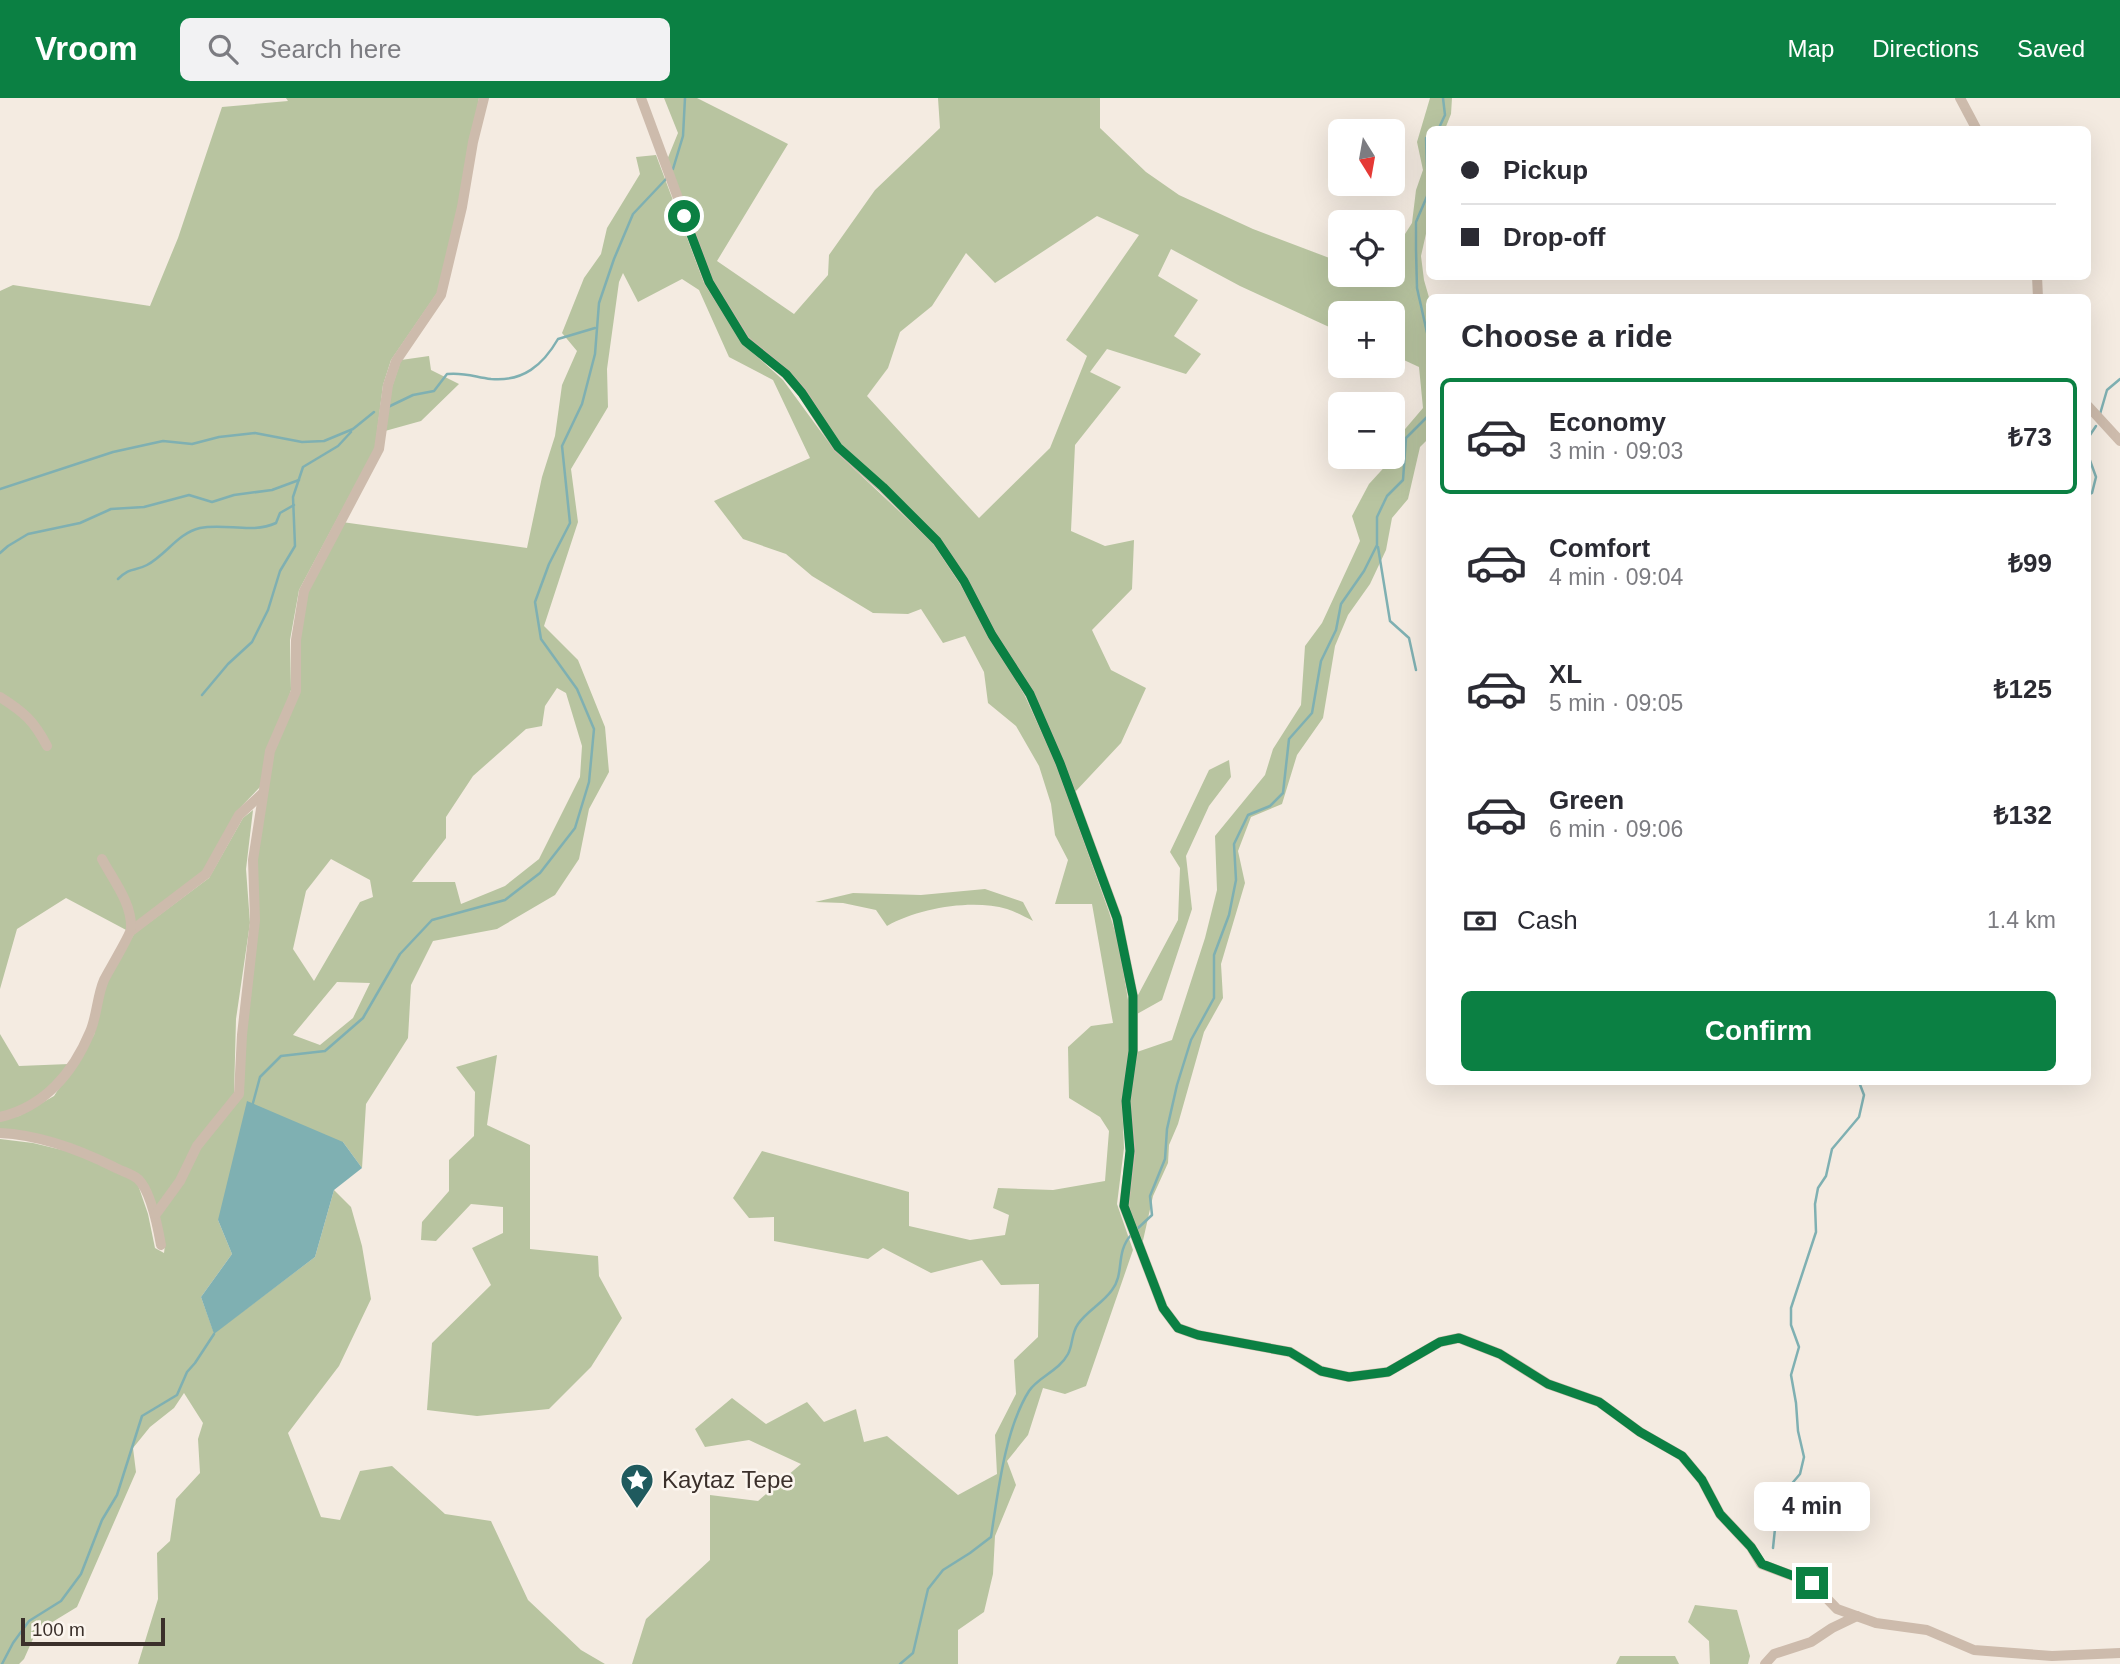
<!DOCTYPE html>
<meta charset="utf-8">
<style>
:root{--surface:#fff;--page:#f2f2f3;--text:#2b2b33;--muted:#7c7c81;--line:#e1e1e2;--accent:#0b8043}
body{margin:0;font-family:Helvetica,sans-serif;background:var(--page);color:var(--text);height:100vh;display:flex;flex-direction:column;font-size:26px;white-space:nowrap}
*{box-sizing:border-box;margin:0}
p{font-size:23px;color:var(--muted)}
.icon{flex:none;width:38px;height:38px;fill:none;stroke:currentColor;stroke-width:2;stroke-linecap:round;stroke-linejoin:round}
.map{position:relative;flex:1;overflow:hidden}
.sheet{position:absolute;left:1426px;top:196px;width:665px;height:791px;display:flex;flex-direction:column;background:var(--surface);border-radius:10px;box-shadow:0 7px 28px #0002}
.sheet>*{flex:none}
.banner{position:absolute;left:1426px;top:28px;width:665px;height:154px;border-radius:10px;box-shadow:0 7px 28px #0002;display:grid;align-content:center;height:154px;padding:0 35px;background:var(--surface)}
.needle{width:46px;rotate:169deg}
.controls{position:absolute;left:1328px;top:21px;display:grid;gap:14px}
.controls a{display:grid;place-items:center;width:77px;height:77px;border-radius:10px;background:var(--surface);box-shadow:0 7px 28px #0002;font-size:35px}
.scale{position:absolute;left:21px;bottom:18px;width:144px;box-sizing:border-box;padding-left:7px;border:4px solid #3b302b;border-top:0;font-size:19px;line-height:24px;white-space:nowrap;color:#3b302b;-webkit-text-stroke:5px #fbf5ee;paint-order:stroke}
.end{position:absolute;width:32px;height:32px;margin:-16px;border:9px solid #0b8043;background:#fff;box-shadow:0 0 0 4px #fff}
.from{border-radius:50%}
.bubble{position:absolute;height:49px;border-radius:10px;background:var(--surface);box-shadow:0 7px 28px #0002;font-size:23px;font-weight:600;line-height:49px;text-align:center}
.banner b{display:flex;align-items:center;gap:24px;height:66px;font-size:26px}
.banner b+b{border-top:2px solid var(--line)}
.banner i{width:18px;height:18px;background:var(--text)}
ul{padding:0;list-style:none}
li{display:flex;align-items:center;gap:21px;height:116px;margin:0 14px 10px;padding:0 21px;border:4px solid transparent;border-radius:10px}
li div{flex:1}
li b{display:block;font-size:26px}
li em{font-style:normal;font-weight:600}
li.current{border-color:var(--accent)}
li>.icon{width:63px;height:63px;stroke-width:1.5}
h2{padding:0 35px;font-size:32px;line-height:84px}
.pay{display:flex;align-items:center;gap:18px;height:77px;padding:0 35px;font-size:26px}
.pay p{margin-inline-start:auto}
.primary-button{display:flex;gap:14px;margin-top:auto;padding:14px 35px}
.primary-button a{flex:1;height:80px;border-radius:10px;background:var(--accent);color:#fff;font-size:28px;font-weight:600;line-height:80px;text-align:center}
header{display:flex;align-items:center;gap:42px;box-sizing:border-box;height:98px;padding:0 35px;background:var(--accent);color:#fff}
header strong{font-size:33px}
nav{display:flex;gap:38px;margin-inline-start:auto;font-size:24px}
.search{width:490px;height:63px;background:var(--page);display:flex;align-items:center;gap:18px;box-sizing:border-box;padding:0 24px;border-radius:10px;color:var(--muted);font-size:26px}
.map>svg:first-child{display:block}
.green{fill:#b8c4a0;fill-rule:evenodd}
.water{fill:#7fb0b2}
.lines{fill:none;stroke-linecap:round;stroke-linejoin:round}
.stream{stroke:#7fb0b2;stroke-width:2.5}
.minor{stroke:#cdbbac;stroke-width:10}
.route{stroke:#0b8043;stroke-width:9}
.labels{text-anchor:middle;stroke-width:5;stroke-linejoin:round;paint-order:stroke}
.poi-label{font-size:24px;fill:#3b302b;stroke:#fbf5ee;text-anchor:start}
</style>
<header>
<strong>Vroom</strong>
<div class="search"><svg class="icon" aria-label="search" viewBox="0 0 24 24"><circle cx="10" cy="10" r="6"/><path d="M15 15l6 6"/></svg>Search here</div>
<nav><a>Map</a><a>Directions</a><a>Saved</a></nav>
</header>
<div class="map">
<svg width="2120" height="1566" viewBox="0 0 2120 1566">
<rect width="100%" height="100%" fill="#f4ebe1"/>
<g class="green">
<path d="M286,0h193l-21,113 -21,82 -46,67 -8,25 -8,63 -76,142 -9,50 1,50 -31,97 -24,25 -33,59 -69,55 -8,-15 2,20 -62,-33 -49,31 -17,60v-288l20,13 31,32c-14,-27 -25,-37 -51,-53v-402l13,-6 137,21 28,-68 44,-131 66,-6z"/>
<path d="M664,0h33l91,46 -71,117 77,53 34,-39 1,-20 46,-65 65,-62 -2,-30h162v30l46,44 33,23 74,34 87,33v13h35l23,8v-38l14,-22 4,-33 7,-20 -6,-28 13,-44h22l-1,16 -6,15 -15,1v86l-9,40 3,24 6,21v136l-10,10 -12,52 -16,19 -6,32 -16,34 -22,31 -13,31 -12,72 -26,37 -15,49 -31,13 -13,34 7,32 -24,81 2,34 -19,34 -26,92 -9,21 -1,18 -15,33 -11,49 -15,-40 2,-104 8,-49 35,-12 33,-102 12,-48 -2,-54 50,-61 8,-26 28,-44 4,-59 17,-23 38,-82 -8,-25 17,-32 21,-23 1,-4h2l1,-15 29,-34 -4,-41 -26,-12v-42h-53v19l-100,-46 -69,-37 -13,27 40,24 -24,36 27,18 -15,20 -79,-25 -17,23 31,15 -46,58 -4,86 34,15 29,-6 -2,49 -40,41 19,40 35,18 -25,55 -46,49 -109,-215 -125,-130 -38,-56 -55,-52 -36,-59 -45,-120 11,-27zM1097,118l42,19 -73,105 21,16 -37,92 -71,70 -112,-122 21,-28 12,-36 32,-26 34,-53 29,30z"/>
<path d="M656,57l48,128 38,60 41,37 52,71 97,91 28,42 65,112 31,68 53,148 10,32 9,56 1,51 -7,48 2,49 -7,56 16,46 -47,136 -21,8 -22,-6 -15,47 -21,26 9,24 -21,51 -2,38 -9,38 -26,18v34h-326l14,-45 64,-59v-65l48,6 43,-37 -52,-24 -44,7 -10,-18 37,-31 34,26 41,-22 17,20 32,-13 8,33 23,-6 71,59 39,-21 -2,-39 21,-41 -2,-34 24,-23 1,-53 -38,1 -19,-25 -51,13 -48,-25 -15,11 -94,-18v-24l-25,1 -16,-20 29,-47 147,41v34l61,14 35,-5 4,-20 -16,-7 5,-20 55,2 52,-9 4,-50 -9,-14 -31,-19 -1,-51 23,-21 22,-3 -21,-119h-37l13,-44 -13,-25 -4,-31 -12,-38 -23,-40 -28,-23 -4,-31 -19,-36 -22,7 -22,-34 -13,5 -35,-1 -61,-37 -26,-22 -43,-15 -29,-38 96,-43 -37,-78 -44,-23 -30,-67 -17,-11 -44,23 -15,-29 -4,9 -12,87 1,38 -37,62 7,53 -34,104 34,34 27,67 4,45 -20,37 -10,50 -24,36 -58,34 -64,12 -22,44 -3,53 -42,66 -4,64 -19,-26 -125,78 14,34 -31,43 13,36 101,-76 19,-67 17,17 11,39 9,53 -32,67 -51,67 33,84 19,3 20,-49 32,-5 53,48 46,7 37,79 53,50 24,14h-467l20,-65 -1,-46 13,-12 6,-42 24,-26 -2,-34 5,-16 -19,-30 -10,15 -24,19 -17,21 3,24 -59,135 -41,25 -12,27 -5,5h-19v-525l33,4 50,12 54,27 11,32 7,34 9,5 1,-8 -6,-30 42,-67 41,-54 13,-234 19,-109 25,-61v-52l8,-46 35,-70 185,26 15,-71 13,-41 7,-51 15,-34 -15,-18 22,-55 17,-24 6,-26 33,-54 -4,-17zM557,590l9,5 16,53 -2,31 -41,82 -34,27 -44,18 -6,-22h-43l34,-44v-21l27,-41 53,-47 16,-3 3,-20zM331,761l39,21 3,17 -13,5 -46,79 -21,-32 13,-58zM337,884l33,1 -17,35 -33,27 -27,-10z"/>
<path d="M429,258l2,14 28,14 -38,37 -36,10 7,-44 9,-27z"/>
<path d="M1229,662l2,17 -22,29 -23,50 6,53 -30,91 -25,14v-17l41,-77 2,-52 -10,-16 39,-82z"/>
<path d="M253,712l-7,59 4,54 -14,96 -2,76 -78,114 -14,-31 -28,-14 -114,-34v-11l19,-3 35,-20 40,-61 11,-49 29,-52 75,-56 34,-60z"/>
<path d="M985,791l38,13 10,19c-8,-4 -17,-9 -26,-12 -35,-10 -88,-1 -120,17l-11,-16 -33,-7 -28,-1 38,-9 68,2z"/>
<path d="M0,936l19,32 50,-2c-22,29 -32,41 -69,49z"/>
<path d="M497,957l-10,70 43,20v104l68,7 1,20 23,42 -31,49 -42,42 -72,7 -50,-6 5,-67 59,-58 -19,-37 31,-15v-26l-32,-3 -35,37 -15,-1 1,-18 27,-31v-31l25,-24 1,-44 -19,-25z"/>
<path d="M1695,1507l42,5 13,46 -2,8h-38l-1,-23 -21,-19z"/>
<path d="M1620,1558h55l4,8h-63z"/>
</g>
<path class="water" d="M247,1003l96,41 19,26 -28,22 -19,67 -101,77 -13,-37 31,-43 -14,-34z"/>
<g class="lines">
<g class="stream">
<path d="M1438,32l7,-15 -2,-17"/>
<path d="M1430,38l-4,2 2,56 -12,28v28l1,38 13,58"/>
<path d="M673,71l10,-33 2,-38"/>
<path d="M388,309l25,-12 21,-4 13,-17c17,-2 28,3 44,5 32,3 52,-14 67,-40l37,-11"/>
<path d="M2100,316l7,-24 13,-11"/>
<path d="M2088,340l8,-12"/>
<path d="M2088,357l8,22 -4,16 -4,2"/>
<path d="M0,391l113,-37 50,-11 29,3 27,-7 36,-4 47,9 22,-1 29,-12 21,-17"/>
<path d="M1378,449l12,74 19,17 7,32"/>
<path d="M0,455l8,-7 20,-12 52,-11 31,-14 33,-2 45,-12 23,7 22,-7 38,-5 27,-10"/>
<path d="M118,481c13,-13 16,-7 29,-14 19,-10 31,-32 53,-37 26,-5 52,6 76,-5l4,-10 14,-8"/>
<path d="M202,597l26,-31 24,-22 16,-32 12,-39 15,-25 -2,-49 10,-30 35,-21 13,-14"/>
<path d="M253,1005l7,-26 21,-21 44,-5 38,-33 37,-64 32,-34 73,-20 35,-27 35,-45 14,-46 5,-53 -17,-40 -36,-50 -6,-37 14,-38 21,-41 -8,-77 20,-42 13,-50 4,-51 15,-44 19,-45 34,-36"/>
<path d="M1136,1132l16,-15 -2,-19 15,-37 2,-30 10,-44 14,-45 23,-42v-43l15,-40 7,-35 -2,-36 14,-29 22,-9 13,-13 6,-54 23,-26 9,-52 15,-31 5,-26 23,-33 13,-26v-28l10,-21 16,-16 3,-42 24,-24"/>
<path d="M1773,1450l3,-29 6,-9 7,-23 11,-13 4,-17 -6,-26 -2,-28 -5,-28 8,-28 -8,-22v-17l25,-76 -1,-28 3,-16 8,-12 6,-27 27,-32 5,-22 -5,-13"/>
<path d="M2,1566l11,-21 16,-22 32,-20 20,-27 21,-54 15,-25 25,-79 35,-21 10,-23 8,-9 19,-29"/>
<path d="M900,1566l13,-11 15,-64 15,-19 27,-17 21,-16c7,-45 14,-108 38,-146 9,-14 30,-20 39,-37 5,-9 3,-20 10,-30 9,-13 25,-21 34,-34 13,-17 3,-37 19,-55"/>
</g>
<g class="minor">
<path d="M641,0l68,184 36,58 41,34 16,18 36,56 44,39 55,54 27,40 28,54 38,59 30,69 57,155 16,78v55l-7,50 5,50 -7,55 39,102 15,20 20,7 92,17 31,19 28,6 39,-5 52,-30 19,-4 41,16 48,30 51,18 41,30 42,24 20,24 18,34 31,33 10,17 51,19 25,26 39,14 51,7 47,20 78,6 68,-3"/>
<path d="M1960,0l17,32"/>
<path d="M2037,178l1,22"/>
<path d="M2088,308l32,35"/>
<path d="M0,599c24,15 34,24 47,49"/>
<path d="M131,833l75,-57 33,-59 24,-22"/>
<path d="M0,1019c44,-10 73,-44 90,-85 7,-16 7,-36 14,-52 5,-10 27,-46 27,-52 1,-25 -18,-48 -29,-69"/>
<path d="M0,1035c40,2 78,16 114,34 7,4 18,7 24,12 13,12 20,49 23,66"/>
<path d="M156,1116l24,-33 17,-35 42,-52 3,-59 13,-115 -2,-60 17,-109 26,-60v-51l8,-49 75,-142 9,-64 8,-24 45,-66 21,-88 11,-65 11,-44"/>
<path d="M1765,1566l9,-10 37,-12 21,-14 25,-12"/>
</g>
</g>
<g class="lines">
<path class="route" d="M684,118l25,66 36,59 41,33 16,19 36,54 45,40 54,54 27,40 28,54 38,59 30,69 57,155 16,78v55l-7,50 4,50 -6,55 39,102 15,20 20,7 92,17 31,19 28,6 39,-5 52,-30 19,-4 41,16 48,30 51,18 41,30 42,24 20,24 18,34 31,33 11,17 50,19"/>
</g>
<defs>
<symbol id="sight-pin" viewBox="-11 -11 22 30"><path d="M0 17L-7.5 6A9.5 9.5 0 1 1 7.5 6Z" fill="#1f5a5e" stroke="#fbf5ee"/><path d="M0-6L1.8-2.2L6-1.7L2.9 1.2L3.7 5.4L0 3.3L-3.7 5.4L-2.9 1.2L-6-1.7L-1.8-2.2Z" fill="#fff"/></symbol>
</defs>
<g fill-rule="evenodd">
<use href="#sight-pin" x="618" y="1363" width="38" height="52"/>
</g>
<g class="labels">
<g class="poi-label">
<text x="662" y="1390">Kaytaz Tepe</text>
</g>
</g>
</svg>
<div class="controls">
<a><svg class="needle" viewBox="-14 -14 28 28"><path d="M0-13l5 13h-10z" fill="#e53935"/><path d="M0 13l5-13h-10z" fill="#7c7c81"/></svg></a>
<a><svg class="icon" aria-label="locate" viewBox="0 0 24 24"><circle cx="12" cy="12" r="6"/><path d="M12 2v4M12 18v4M2 12h4M18 12h4"/></svg></a>
<a>+</a>
<a>−</a>
</div>
<div class="scale">100 m</div>
<i class="end from" style="left:684px;top:118px"></i>
<i class="end" style="left:1812px;top:1485px"></i>
<div class="bubble" style="left:1754px;top:1384px;width:116px">4 min</div>
<div class="banner">
<b><i class="from"></i>Pickup</b>
<b><i></i>Drop-off</b>
</div>
<section class="sheet">
<h2>Choose a ride</h2>
<ul>
<li class="current"><svg class="icon" aria-label="car" viewBox="0 0 24 24"><path d="M5 17H2v-5l4-1 3-4h7l3 4 3 1v5h-3M9 17h6M6 11h13"/><circle cx="7" cy="17" r="2"/><circle cx="17" cy="17" r="2"/></svg><div><b>Economy</b><p>3 min · 09:03</p></div><em>₺73</em></li>
<li><svg class="icon" aria-label="car" viewBox="0 0 24 24"><path d="M5 17H2v-5l4-1 3-4h7l3 4 3 1v5h-3M9 17h6M6 11h13"/><circle cx="7" cy="17" r="2"/><circle cx="17" cy="17" r="2"/></svg><div><b>Comfort</b><p>4 min · 09:04</p></div><em>₺99</em></li>
<li><svg class="icon" aria-label="car" viewBox="0 0 24 24"><path d="M5 17H2v-5l4-1 3-4h7l3 4 3 1v5h-3M9 17h6M6 11h13"/><circle cx="7" cy="17" r="2"/><circle cx="17" cy="17" r="2"/></svg><div><b>XL</b><p>5 min · 09:05</p></div><em>₺125</em></li>
<li><svg class="icon" aria-label="car" viewBox="0 0 24 24"><path d="M5 17H2v-5l4-1 3-4h7l3 4 3 1v5h-3M9 17h6M6 11h13"/><circle cx="7" cy="17" r="2"/><circle cx="17" cy="17" r="2"/></svg><div><b>Green</b><p>6 min · 09:06</p></div><em>₺132</em></li>
</ul>
<div class="pay"><svg class="icon" aria-label="cash" viewBox="0 0 24 24"><path d="M3 7h18v10H3z"/><circle cx="12" cy="12" r="2"/></svg>Cash<p>1.4 km</p></div>
<div class="primary-button"><a>Confirm</a></div>
</section>
</div>
